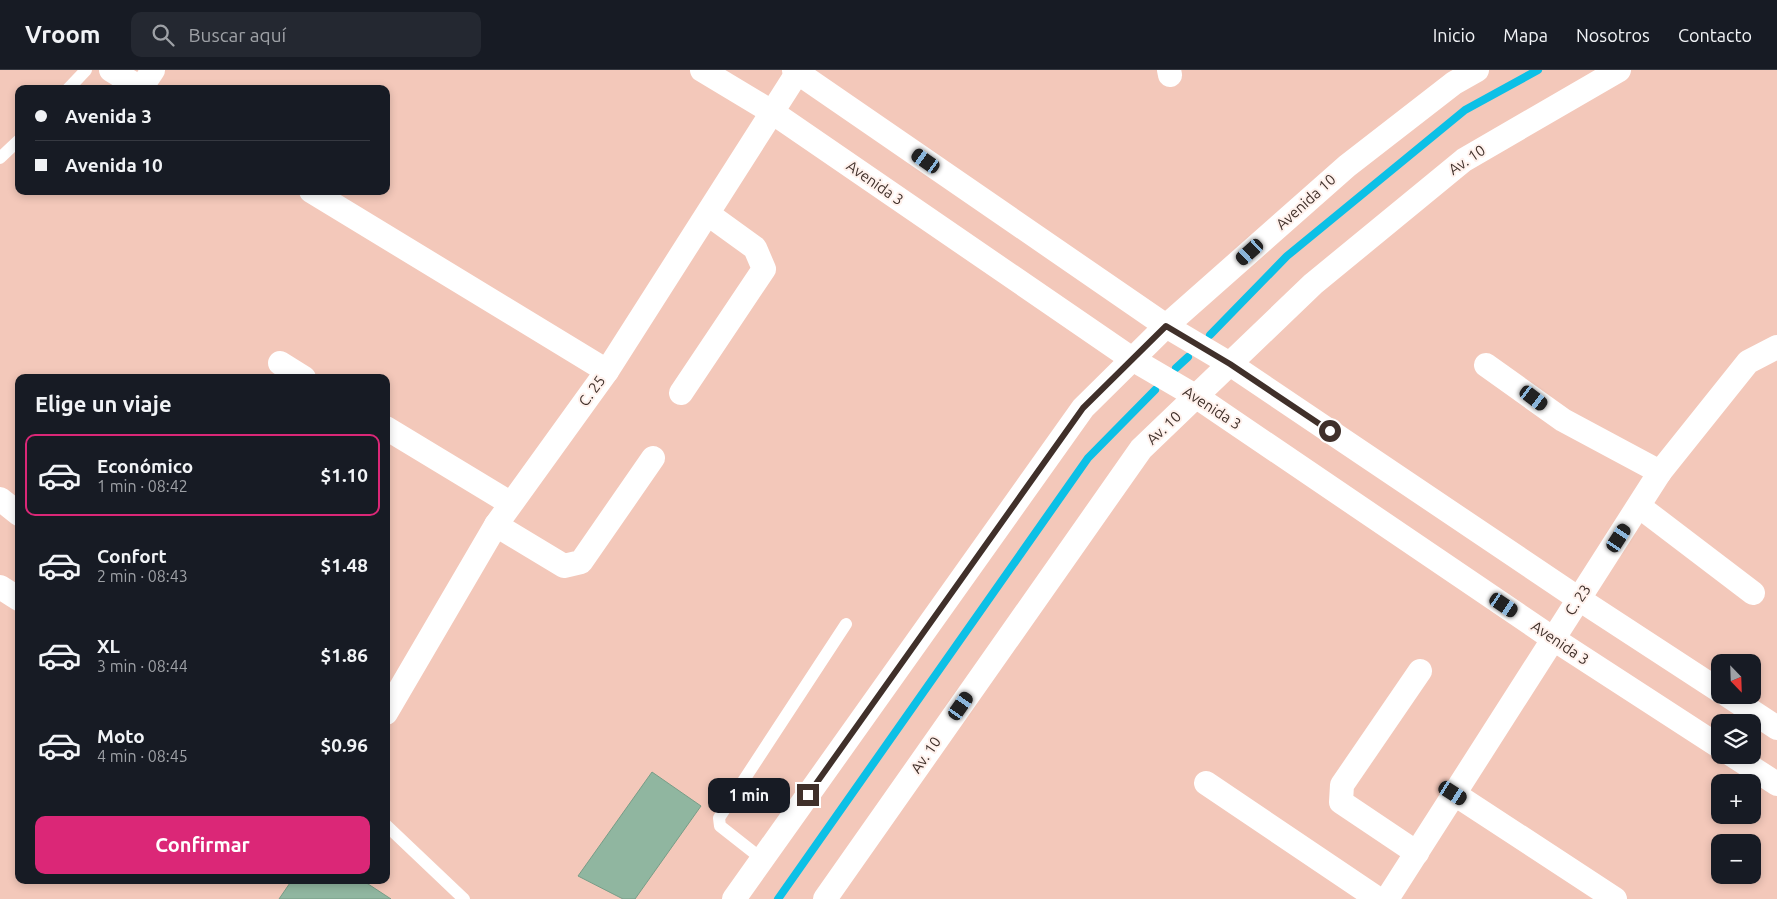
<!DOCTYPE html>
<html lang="es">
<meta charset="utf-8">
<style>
:root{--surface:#171b24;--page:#242831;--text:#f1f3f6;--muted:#9ea1a6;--line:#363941;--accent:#db2777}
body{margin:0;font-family:Ubuntu,sans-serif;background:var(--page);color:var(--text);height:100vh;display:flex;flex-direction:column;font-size:19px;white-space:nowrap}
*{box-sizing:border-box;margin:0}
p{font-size:16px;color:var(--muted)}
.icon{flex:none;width:28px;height:28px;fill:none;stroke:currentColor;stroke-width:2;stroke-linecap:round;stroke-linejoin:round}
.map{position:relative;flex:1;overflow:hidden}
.side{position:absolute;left:15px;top:304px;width:375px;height:510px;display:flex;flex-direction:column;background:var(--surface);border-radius:10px;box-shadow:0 2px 8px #0003}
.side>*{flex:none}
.hud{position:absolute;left:15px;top:15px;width:375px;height:110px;border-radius:10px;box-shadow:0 2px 8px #0003;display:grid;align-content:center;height:110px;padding:0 20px;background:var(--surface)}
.needle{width:32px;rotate:157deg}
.fabs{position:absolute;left:1711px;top:584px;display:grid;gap:10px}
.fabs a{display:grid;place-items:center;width:50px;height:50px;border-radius:10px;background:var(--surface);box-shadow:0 2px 8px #0003;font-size:25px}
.end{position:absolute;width:22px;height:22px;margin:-11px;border:6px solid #40302a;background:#fff;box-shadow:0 0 0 2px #fff}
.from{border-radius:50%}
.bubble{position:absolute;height:35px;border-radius:10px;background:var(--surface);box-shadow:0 2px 8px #0003;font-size:16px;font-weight:700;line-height:35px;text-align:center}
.car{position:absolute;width:15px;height:30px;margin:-15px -8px;border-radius:6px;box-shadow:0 0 4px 1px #0007;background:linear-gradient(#222 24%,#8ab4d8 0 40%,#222 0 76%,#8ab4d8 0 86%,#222 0)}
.hud b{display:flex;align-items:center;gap:18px;height:48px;font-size:19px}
.hud b+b{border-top:1px solid var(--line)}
.hud i{width:12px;height:12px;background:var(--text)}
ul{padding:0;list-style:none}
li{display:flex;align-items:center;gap:15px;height:82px;margin:0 10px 8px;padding:0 10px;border:2px solid transparent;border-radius:10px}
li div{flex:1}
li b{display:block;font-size:19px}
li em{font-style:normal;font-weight:700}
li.on{border-color:var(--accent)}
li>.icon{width:45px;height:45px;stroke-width:1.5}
h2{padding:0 20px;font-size:22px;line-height:60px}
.action{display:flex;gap:10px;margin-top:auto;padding:10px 20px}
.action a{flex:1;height:58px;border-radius:10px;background:var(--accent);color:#fff;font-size:20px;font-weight:700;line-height:58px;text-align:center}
header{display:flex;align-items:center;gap:30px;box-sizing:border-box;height:70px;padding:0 25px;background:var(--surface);border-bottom:1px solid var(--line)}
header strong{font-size:24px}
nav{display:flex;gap:28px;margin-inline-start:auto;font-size:18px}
.search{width:350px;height:45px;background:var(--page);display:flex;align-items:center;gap:12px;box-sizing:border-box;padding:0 18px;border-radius:10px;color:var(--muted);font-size:19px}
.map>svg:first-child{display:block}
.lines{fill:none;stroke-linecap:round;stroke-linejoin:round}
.stream{stroke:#0cc0e6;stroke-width:8}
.building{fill:#90b6a0;stroke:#779d87}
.lane{stroke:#fff;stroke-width:12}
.street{stroke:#fff;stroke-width:24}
.route{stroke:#40302a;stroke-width:6}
.labels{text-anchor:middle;stroke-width:4;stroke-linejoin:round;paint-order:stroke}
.street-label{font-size:15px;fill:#40302a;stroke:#fff1ec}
</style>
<header>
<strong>Vroom</strong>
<div class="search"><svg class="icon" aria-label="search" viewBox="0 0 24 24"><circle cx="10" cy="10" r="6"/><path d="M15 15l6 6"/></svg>Buscar aquí</div>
<nav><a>Inicio</a><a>Mapa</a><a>Nosotros</a><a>Contacto</a></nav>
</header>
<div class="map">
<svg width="1777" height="829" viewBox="0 0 1777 829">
<rect width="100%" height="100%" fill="#f3c8ba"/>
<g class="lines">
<g class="stream">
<path d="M1210,265l77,-79 178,-146 73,-40"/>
<path d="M1176,298l12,-11"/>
<path d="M778,829l310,-441 67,-68"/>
</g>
</g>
<g class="building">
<path d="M652,702l49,34 -66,93h-12l-45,-23z"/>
<path d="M292,810h70l29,19h-112z"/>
</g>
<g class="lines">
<g class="lane">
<path d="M68,19l18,-19"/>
<path d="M0,88l19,-18"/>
<path d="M386,755l78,74"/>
<path d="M762,789l-42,-33 -1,-8 127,-194"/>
</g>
<g class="street">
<path d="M111,0l31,19"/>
<path d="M702,0l70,42 360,247 65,38 355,241 168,109"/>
<path d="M794,0l372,256 64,38 349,235 141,92"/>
<path d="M1169,0l1,5"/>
<path d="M141,18l12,-18"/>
<path d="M311,121l296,180"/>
<path d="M280,293l24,15"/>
<path d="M1486,295l77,55 97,52"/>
<path d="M681,323l83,-124 -9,-21 -47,-34"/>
<path d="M386,358l124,75"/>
<path d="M0,429l19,15"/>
<path d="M1640,437l113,86"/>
<path d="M496,455l68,41 17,-4 72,-104"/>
<path d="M0,517l19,12"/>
<path d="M1727,625l50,33"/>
<path d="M386,643l110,-188 111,-154 192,-301"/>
<path d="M1732,685l45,29"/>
<path d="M1206,713l172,116"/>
<path d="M1453,723l162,106"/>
<path d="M1417,783l-76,-51 1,-17 78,-114"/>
<path d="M734,829l349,-491 83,-82 181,-160 107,-83 23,-13"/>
<path d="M825,829l316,-450 172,-165 151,-124 155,-90"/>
<path d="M1387,829l273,-427 88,-110 29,-15"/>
</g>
</g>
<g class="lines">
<path class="route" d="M808,725l275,-387 83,-82 64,38 100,67"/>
</g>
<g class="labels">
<g class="street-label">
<text transform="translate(1467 90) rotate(-34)" y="5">Av. 10</text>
<text transform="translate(875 113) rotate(35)" y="5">Avenida 3</text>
<text transform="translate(1306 132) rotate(-42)" y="5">Avenida 10</text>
<text transform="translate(592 321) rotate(-54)" y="5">C. 25</text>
<text transform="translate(1212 338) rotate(33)" y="5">Avenida 3</text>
<text transform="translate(1164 358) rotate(-43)" y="5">Av. 10</text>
<text transform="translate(1578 530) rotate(-56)" y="5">C. 23</text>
<text transform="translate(1560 573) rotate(34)" y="5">Avenida 3</text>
<text transform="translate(926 685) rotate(-55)" y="5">Av. 10</text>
</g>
</g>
</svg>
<div class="fabs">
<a><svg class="needle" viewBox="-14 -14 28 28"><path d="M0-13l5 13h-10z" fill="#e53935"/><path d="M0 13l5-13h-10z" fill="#9ea1a6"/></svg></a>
<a><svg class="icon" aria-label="layers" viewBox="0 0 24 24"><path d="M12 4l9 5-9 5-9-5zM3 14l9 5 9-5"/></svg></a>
<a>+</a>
<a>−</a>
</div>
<i class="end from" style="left:1330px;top:361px"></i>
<i class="end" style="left:808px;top:725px"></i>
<div class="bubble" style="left:708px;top:708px;width:82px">1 min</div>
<i class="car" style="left:926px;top:91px;rotate:305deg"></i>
<i class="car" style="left:1250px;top:182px;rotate:228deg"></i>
<i class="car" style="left:1534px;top:328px;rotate:127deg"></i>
<i class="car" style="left:1619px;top:468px;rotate:33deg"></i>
<i class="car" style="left:1504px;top:535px;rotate:124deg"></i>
<i class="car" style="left:961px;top:636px;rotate:35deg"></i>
<i class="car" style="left:1453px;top:723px;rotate:123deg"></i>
<div class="hud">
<b><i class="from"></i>Avenida 3</b>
<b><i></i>Avenida 10</b>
</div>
<section class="side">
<h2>Elige un viaje</h2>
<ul>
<li class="on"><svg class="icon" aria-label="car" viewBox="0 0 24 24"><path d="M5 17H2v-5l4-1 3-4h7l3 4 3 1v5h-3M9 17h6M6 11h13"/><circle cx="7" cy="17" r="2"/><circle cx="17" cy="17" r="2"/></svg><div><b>Económico</b><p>1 min · 08:42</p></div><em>$1.10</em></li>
<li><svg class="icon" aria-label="car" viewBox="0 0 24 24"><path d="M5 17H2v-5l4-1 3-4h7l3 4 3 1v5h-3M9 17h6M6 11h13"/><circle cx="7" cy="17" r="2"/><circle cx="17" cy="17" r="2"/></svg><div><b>Confort</b><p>2 min · 08:43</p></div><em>$1.48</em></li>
<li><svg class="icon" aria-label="car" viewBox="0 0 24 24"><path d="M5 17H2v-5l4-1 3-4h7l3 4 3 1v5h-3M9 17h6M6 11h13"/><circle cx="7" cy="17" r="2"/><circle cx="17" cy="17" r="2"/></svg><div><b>XL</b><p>3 min · 08:44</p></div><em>$1.86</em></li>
<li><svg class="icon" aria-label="car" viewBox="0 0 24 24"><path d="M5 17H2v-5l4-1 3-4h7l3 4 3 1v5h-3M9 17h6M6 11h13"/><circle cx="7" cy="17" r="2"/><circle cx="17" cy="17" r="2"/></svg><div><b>Moto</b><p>4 min · 08:45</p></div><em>$0.96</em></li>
</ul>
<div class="action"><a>Confirmar</a></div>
</section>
</div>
